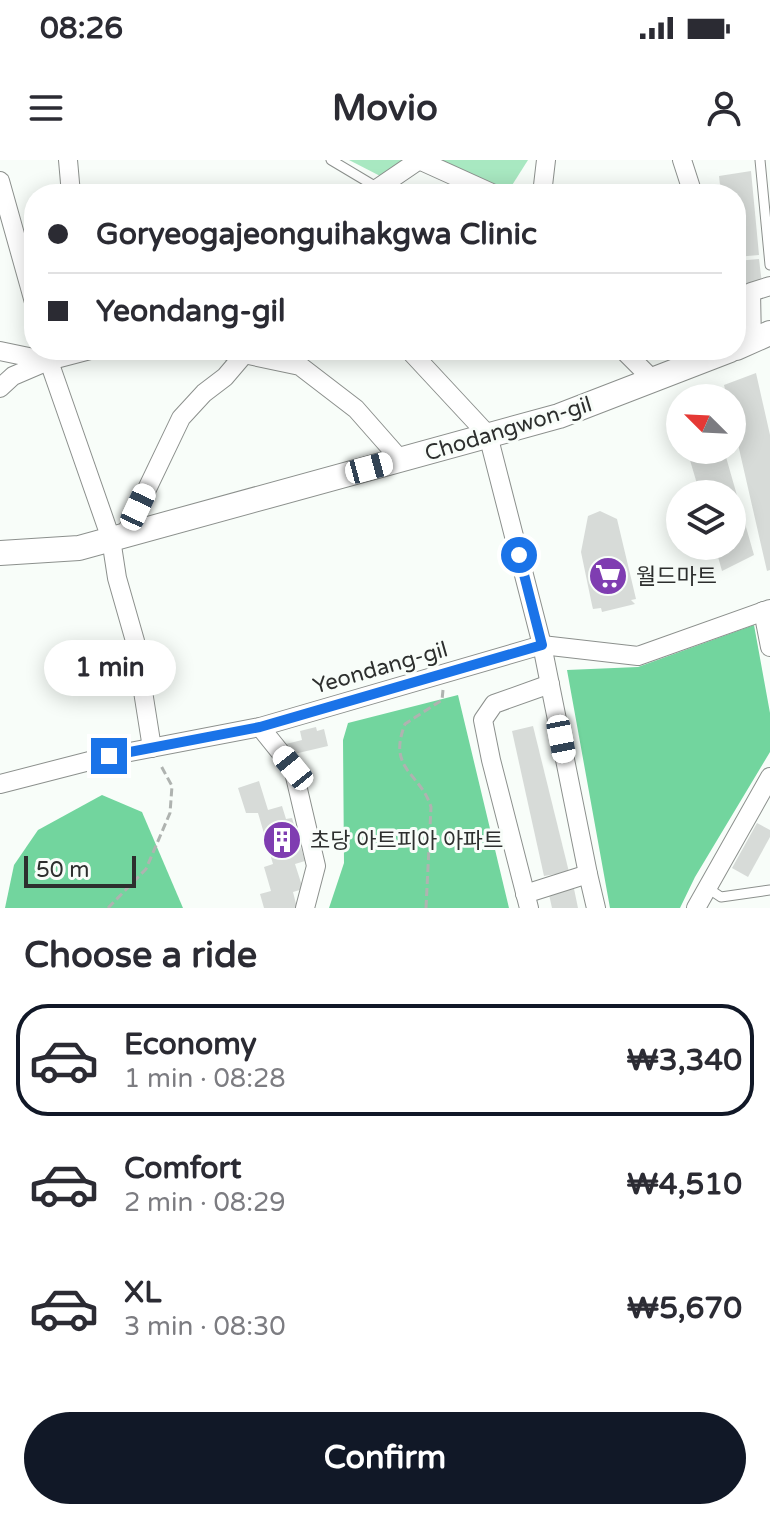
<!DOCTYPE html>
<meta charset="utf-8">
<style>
:root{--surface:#fff;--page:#f7f7f7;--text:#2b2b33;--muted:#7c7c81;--line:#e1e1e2;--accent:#111827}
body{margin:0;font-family:"Varela Round","Noto Sans KR",sans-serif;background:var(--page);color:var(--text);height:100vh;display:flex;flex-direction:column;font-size:30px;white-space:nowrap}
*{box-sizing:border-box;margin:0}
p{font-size:26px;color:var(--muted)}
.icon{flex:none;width:44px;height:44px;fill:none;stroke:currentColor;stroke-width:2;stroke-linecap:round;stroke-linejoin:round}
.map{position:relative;height:748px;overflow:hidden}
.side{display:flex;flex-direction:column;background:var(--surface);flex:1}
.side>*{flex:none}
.guide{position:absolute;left:24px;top:24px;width:722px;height:176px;border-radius:32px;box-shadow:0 4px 20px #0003;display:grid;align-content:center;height:176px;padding:0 24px;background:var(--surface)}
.needle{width:52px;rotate:294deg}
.controls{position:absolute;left:666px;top:224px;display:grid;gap:16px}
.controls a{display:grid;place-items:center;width:80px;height:80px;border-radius:50%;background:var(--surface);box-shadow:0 4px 20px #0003;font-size:40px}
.scale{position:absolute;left:24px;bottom:20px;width:112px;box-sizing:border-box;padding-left:8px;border:4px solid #2d2f2e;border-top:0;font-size:22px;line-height:28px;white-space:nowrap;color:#2d2f2e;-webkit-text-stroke:6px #f8fdf9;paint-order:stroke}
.end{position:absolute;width:36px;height:36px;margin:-18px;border:10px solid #1a73e8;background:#fff;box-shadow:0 0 0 4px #fff}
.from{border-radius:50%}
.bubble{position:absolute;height:56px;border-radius:28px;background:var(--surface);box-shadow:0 4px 20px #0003;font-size:26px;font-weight:700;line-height:56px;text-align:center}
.car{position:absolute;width:24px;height:48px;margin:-24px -12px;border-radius:10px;box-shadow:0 0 6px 2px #0007;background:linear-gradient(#fff 24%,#345 0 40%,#fff 0 76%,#345 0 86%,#fff 0)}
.guide b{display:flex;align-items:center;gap:28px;height:76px;font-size:30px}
.guide b+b{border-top:2px solid var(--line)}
.guide i{width:20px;height:20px;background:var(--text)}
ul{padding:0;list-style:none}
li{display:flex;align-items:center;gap:24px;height:112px;margin:0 16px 12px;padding:0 8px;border:4px solid transparent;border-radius:32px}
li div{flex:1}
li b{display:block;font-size:30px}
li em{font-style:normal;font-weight:700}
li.selected{border-color:var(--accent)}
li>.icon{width:72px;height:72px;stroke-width:1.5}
h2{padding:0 24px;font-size:36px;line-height:96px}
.action{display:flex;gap:16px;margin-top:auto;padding:16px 24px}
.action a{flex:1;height:92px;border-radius:48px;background:var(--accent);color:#fff;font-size:32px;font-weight:700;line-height:92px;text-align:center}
.status{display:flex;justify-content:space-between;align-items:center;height:56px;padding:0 40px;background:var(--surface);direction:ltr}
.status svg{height:22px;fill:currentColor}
header{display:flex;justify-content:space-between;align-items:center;height:104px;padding:0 24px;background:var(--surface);font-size:36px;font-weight:700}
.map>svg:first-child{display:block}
.green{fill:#a8e8c1}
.forest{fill:#72d59e}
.building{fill:#d7dbd8}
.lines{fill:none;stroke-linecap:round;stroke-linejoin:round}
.lane-casing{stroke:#8c908d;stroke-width:11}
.street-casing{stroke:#8c908d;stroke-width:20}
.secondary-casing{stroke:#8c908d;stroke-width:26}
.path{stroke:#afb3b0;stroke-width:3;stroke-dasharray:8 4;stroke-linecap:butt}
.lane{stroke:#fff;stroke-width:9}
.street{stroke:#fff;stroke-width:18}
.secondary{stroke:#fff;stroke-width:24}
.route{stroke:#1a73e8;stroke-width:10}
.labels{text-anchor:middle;stroke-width:6;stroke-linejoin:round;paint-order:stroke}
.street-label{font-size:22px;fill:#2d2f2e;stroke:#f8fdf9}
.poi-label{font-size:22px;fill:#2d2f2e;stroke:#f8fdf9;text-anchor:start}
</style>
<div class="status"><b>08:26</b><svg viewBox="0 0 49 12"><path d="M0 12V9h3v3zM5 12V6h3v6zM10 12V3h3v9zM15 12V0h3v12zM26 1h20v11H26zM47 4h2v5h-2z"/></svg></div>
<header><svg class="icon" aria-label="menu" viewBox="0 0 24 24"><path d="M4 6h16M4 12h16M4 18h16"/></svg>Movio<svg class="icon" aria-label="person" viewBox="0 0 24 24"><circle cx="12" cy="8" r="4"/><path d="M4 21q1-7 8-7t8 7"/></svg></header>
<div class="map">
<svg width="770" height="748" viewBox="0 0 770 748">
<rect width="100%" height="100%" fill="#f8fdf9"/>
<g class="green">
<path d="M349,0h69l-32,19z"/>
<path d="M439,0h89l-19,30z"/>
</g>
<g class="forest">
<path d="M754,465l16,88v39l-75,125 -15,31h-70l-43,-238 71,-3z"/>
<path d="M458,535l51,213h-180l15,-45 -1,-123 5,-17z"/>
<path d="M102,635l40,17 41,96h-178l9,-43 24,-35z"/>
</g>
<g class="building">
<path d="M751,11l8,84 -23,2v-63h-15l-2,-18z"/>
<path d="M759,99l3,25 -12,2 -14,-7v-18z"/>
<path d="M736,145l7,3 3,30 -10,4z"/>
<path d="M756,213l14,62v135l-3,1 -35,-153v-20h-5l-3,-13z"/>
<path d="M687,290h37l30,105 -32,16 -7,-25h17v-52h-32z"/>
<path d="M600,351l17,8 19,80 -5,1 4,4 -33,8 -1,-4 -8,1 -1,-4 -11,-53 7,-36z"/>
<path d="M533,566l36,146 -25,4 -32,-145z"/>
<path d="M316,567l1,4 7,-2 4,17 -34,8 -1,-5h-9l2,-5 16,-4 -2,-9z"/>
<path d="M259,621l9,29 14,-4 4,13 6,-1 13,43 -10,3 8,25 -10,3 4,16h-33l-4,-14 11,-3 -7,-24 9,-3 -15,-51h-12l-8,-25z"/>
<path d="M757,663l13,7v7l-22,40 -16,-9z"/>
<path d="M573,724l5,24h-26l-4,-18z"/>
</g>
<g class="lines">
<defs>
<g id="lane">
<path d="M331,0l47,28"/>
<path d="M760,0l10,105"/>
<path d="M706,727l15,10 49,-7"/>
</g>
<g id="street">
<path d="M68,0l3,34"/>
<path d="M419,0l75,34"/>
<path d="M682,0l11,34"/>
<path d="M0,21l34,121"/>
<path d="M376,34l2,-6 41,-28"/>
<path d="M542,34l4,-34"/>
<path d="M752,182l-1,-50 19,-6"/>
<path d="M45,190l66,189 6,39 18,63 17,107"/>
<path d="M225,190l75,16 56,43 44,50"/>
<path d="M409,190l79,85 54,210 46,229 -63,20"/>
<path d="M623,190l30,30"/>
<path d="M0,191l48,10 42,-11"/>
<path d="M0,228l13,-12 35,-15"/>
<path d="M125,375l56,-117 23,-25 21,-16 23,-27"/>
<path d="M763,451l7,36"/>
<path d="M260,567l33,41 23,98 -11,42"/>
<path d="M0,624l109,-28 151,-29 282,-82 96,11 132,-47"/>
<path d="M588,714l8,34"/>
<path d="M529,748l-38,-148 -8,-40 11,-16 56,-20"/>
<path d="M696,748l74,-131"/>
</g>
<g id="secondary">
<path d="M736,188l34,-15"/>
<path d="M0,393l79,-5 480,-132 171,-66"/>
</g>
</defs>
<use href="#lane" class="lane-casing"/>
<use href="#street" class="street-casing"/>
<use href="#secondary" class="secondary-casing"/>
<g class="path">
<path d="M108,748l38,-39 24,-56 2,-27 -12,-22"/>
<path d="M426,748l5,-101c-11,-35 -44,-37 -26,-83l37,-24 1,-10"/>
</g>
<use href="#lane" class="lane"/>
<use href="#street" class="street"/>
<use href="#secondary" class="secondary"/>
</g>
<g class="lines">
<path class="route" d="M109,596l151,-29 282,-82 -23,-90"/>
</g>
<defs>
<symbol id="supermarket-disc" viewBox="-11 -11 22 22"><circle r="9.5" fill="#7f3db1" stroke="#f8fdf9"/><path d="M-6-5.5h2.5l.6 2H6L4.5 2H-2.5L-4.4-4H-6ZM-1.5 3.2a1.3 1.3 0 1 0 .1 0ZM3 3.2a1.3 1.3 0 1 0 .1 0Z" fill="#fff"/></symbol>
<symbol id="building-disc" viewBox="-11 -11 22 22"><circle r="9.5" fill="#7f3db1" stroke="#f8fdf9"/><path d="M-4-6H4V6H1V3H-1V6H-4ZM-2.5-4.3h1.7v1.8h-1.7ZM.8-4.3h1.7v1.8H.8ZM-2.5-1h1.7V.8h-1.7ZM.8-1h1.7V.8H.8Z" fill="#fff"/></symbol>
</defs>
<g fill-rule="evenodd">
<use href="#supermarket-disc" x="586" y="394" width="44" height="44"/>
<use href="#building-disc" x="260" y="658" width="44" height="44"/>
</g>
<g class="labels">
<g class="street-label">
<text transform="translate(508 268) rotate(-17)" y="8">Chodangwon-gil</text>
<text transform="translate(380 507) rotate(-16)" y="8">Yeondang-gil</text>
</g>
<g class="poi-label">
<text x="636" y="424">월드마트</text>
<text x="310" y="688">초당 아트피아 아파트</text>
</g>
</g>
</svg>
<div class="controls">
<a><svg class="needle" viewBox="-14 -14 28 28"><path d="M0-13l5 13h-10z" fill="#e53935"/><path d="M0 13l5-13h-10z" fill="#7c7c81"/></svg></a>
<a><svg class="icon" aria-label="layers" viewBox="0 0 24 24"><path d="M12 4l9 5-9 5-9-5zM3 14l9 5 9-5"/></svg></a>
</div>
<div class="scale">50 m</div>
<i class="end from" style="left:519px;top:395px"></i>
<i class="end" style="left:109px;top:596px"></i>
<div class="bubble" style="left:44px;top:480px;width:132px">1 min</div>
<i class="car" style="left:369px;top:308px;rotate:75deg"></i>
<i class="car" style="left:138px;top:347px;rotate:25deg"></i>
<i class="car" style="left:561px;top:579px;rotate:169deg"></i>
<i class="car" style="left:293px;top:608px;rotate:321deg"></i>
<div class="guide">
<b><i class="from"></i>Goryeogajeonguihakgwa Clinic</b>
<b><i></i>Yeondang-gil</b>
</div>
</div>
<section class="side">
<h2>Choose a ride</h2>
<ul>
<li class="selected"><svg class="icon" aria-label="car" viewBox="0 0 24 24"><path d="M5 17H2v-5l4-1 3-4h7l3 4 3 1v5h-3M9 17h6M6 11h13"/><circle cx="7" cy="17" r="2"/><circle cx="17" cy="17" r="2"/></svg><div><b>Economy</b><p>1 min · 08:28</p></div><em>₩3,340</em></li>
<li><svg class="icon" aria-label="car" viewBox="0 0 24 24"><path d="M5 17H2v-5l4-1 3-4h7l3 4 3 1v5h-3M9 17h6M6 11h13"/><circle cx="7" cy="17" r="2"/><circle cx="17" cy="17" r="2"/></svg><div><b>Comfort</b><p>2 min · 08:29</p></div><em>₩4,510</em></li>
<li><svg class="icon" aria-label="car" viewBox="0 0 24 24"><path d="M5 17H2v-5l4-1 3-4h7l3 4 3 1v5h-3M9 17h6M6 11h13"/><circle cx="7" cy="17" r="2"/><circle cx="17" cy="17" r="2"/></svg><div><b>XL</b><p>3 min · 08:30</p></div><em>₩5,670</em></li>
</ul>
<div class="action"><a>Confirm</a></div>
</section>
